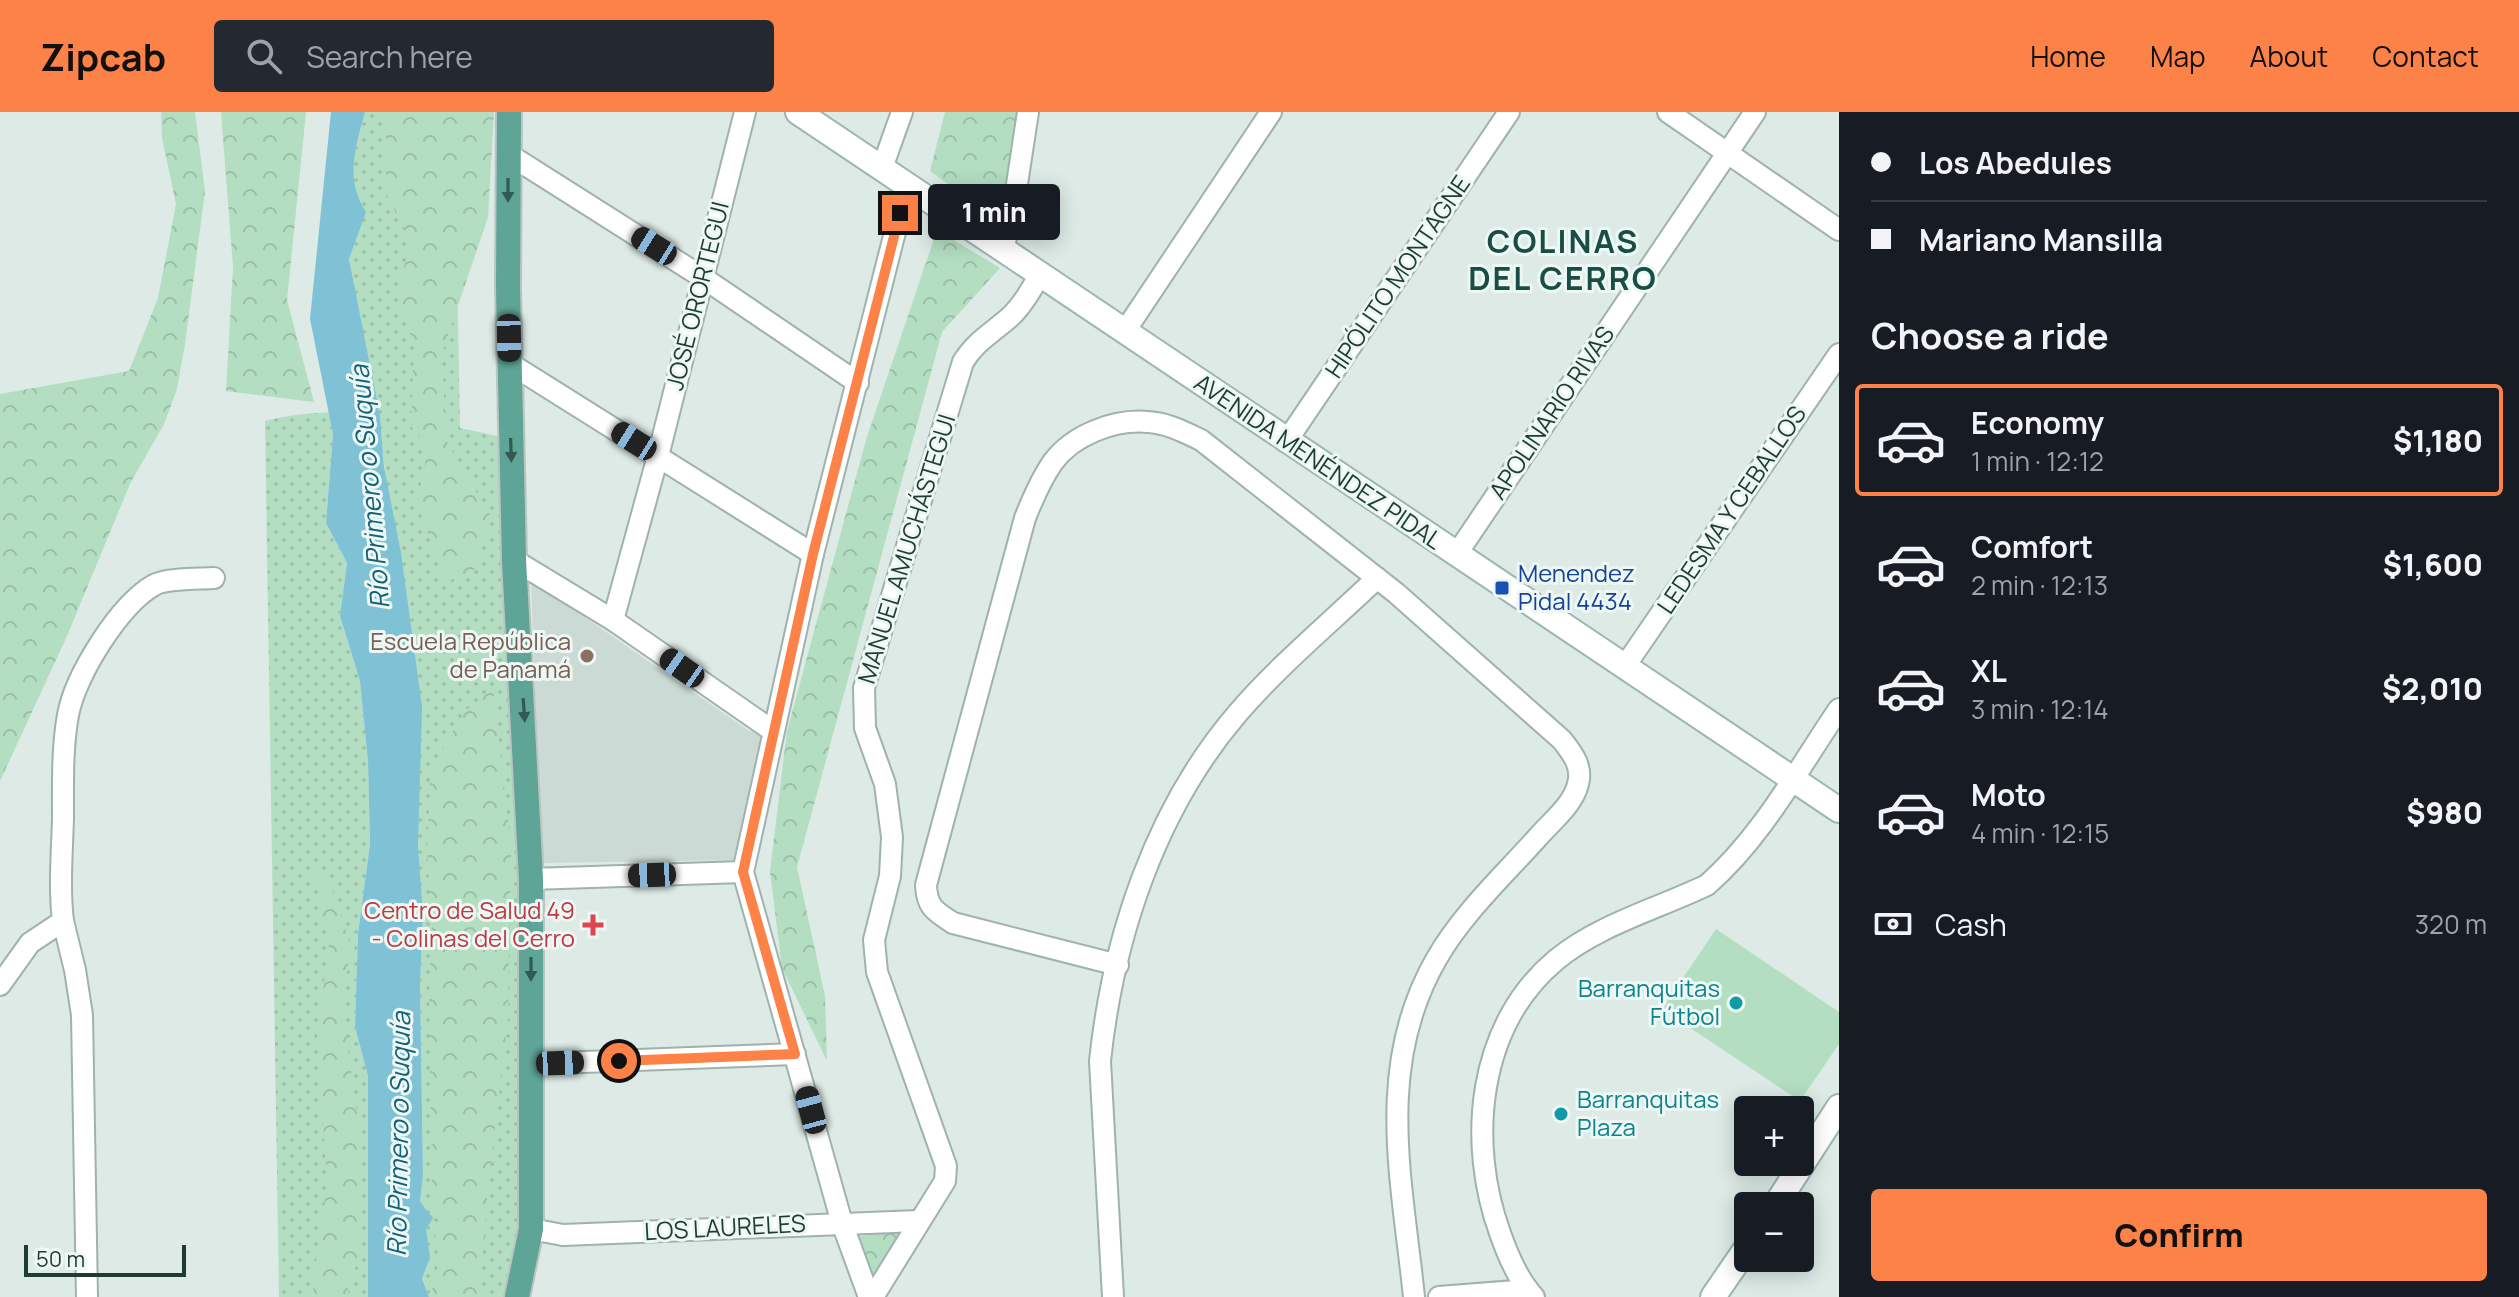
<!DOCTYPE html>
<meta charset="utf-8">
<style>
:root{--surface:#171b24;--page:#242831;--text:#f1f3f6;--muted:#9ea1a6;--line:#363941;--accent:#fd8248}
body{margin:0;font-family:Manrope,sans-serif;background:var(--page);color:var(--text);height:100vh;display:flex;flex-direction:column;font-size:30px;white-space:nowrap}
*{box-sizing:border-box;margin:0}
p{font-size:26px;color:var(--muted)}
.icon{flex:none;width:44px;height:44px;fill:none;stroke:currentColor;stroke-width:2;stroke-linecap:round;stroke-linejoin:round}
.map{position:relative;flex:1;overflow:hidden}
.side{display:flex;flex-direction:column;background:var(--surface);width:680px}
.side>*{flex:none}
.banner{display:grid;align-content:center;height:176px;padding:0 32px;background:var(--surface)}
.controls{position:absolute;left:1734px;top:984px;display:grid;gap:16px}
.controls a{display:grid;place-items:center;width:80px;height:80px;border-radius:8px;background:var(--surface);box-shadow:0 4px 20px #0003;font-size:40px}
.scale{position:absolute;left:24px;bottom:20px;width:162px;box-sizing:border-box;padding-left:8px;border:4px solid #1e3b35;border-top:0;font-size:22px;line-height:28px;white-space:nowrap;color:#1e3b35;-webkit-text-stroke:6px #edf7f3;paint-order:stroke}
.end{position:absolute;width:36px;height:36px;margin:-18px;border:10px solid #fd8248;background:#111;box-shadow:0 0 0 4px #111}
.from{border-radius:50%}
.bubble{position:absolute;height:56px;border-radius:8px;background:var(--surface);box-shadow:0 4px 20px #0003;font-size:26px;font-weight:800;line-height:56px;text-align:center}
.car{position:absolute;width:24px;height:48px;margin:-24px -12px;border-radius:10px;box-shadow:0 0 6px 2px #0007;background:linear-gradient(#222 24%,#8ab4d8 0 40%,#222 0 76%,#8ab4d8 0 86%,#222 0)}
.banner b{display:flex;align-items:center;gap:28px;height:76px;font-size:30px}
.banner b+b{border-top:2px solid var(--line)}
.banner i{width:20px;height:20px;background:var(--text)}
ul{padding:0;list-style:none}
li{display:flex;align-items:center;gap:24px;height:112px;margin:0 16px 12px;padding:0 16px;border:4px solid transparent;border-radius:8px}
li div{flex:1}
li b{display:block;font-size:30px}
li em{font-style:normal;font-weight:800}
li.current{border-color:var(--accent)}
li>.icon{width:72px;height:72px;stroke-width:1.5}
h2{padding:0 32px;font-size:36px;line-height:96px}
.pay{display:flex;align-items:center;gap:20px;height:88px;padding:0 32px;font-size:30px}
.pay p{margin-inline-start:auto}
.cta{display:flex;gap:16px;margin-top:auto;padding:16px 32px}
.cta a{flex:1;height:92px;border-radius:8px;background:var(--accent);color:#111;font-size:32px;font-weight:800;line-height:92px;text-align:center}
header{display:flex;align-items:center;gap:48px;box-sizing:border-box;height:112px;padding:0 40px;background:var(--accent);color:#111}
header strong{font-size:38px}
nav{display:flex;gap:44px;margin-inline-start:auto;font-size:28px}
.search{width:560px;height:72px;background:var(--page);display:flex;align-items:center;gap:20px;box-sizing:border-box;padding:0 28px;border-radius:8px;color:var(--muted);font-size:30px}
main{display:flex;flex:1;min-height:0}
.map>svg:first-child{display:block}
.built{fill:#cbdad4}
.grass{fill:url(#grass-dots)}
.forest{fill:url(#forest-crowns)}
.pitch{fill:#b3dec2}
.water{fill:#7fc2d5}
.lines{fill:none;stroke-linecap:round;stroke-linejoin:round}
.minor-casing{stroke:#a0b2ad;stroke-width:24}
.secondary-casing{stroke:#9bb7af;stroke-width:28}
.primary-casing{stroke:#bcc4c2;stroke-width:28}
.minor{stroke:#fff;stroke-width:20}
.secondary{stroke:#fff;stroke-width:24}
.primary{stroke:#5ea497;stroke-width:24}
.oneway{fill:#315a52}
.route{stroke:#fd8248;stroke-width:10}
.transit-dot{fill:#1a4fb4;stroke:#edf7f3;stroke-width:3}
.education-dot{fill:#8d6e63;stroke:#edf7f3;stroke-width:3}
.health-dot{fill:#e0444e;stroke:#edf7f3;stroke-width:3}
.culture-dot{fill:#0f9aa8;stroke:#edf7f3;stroke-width:3}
.labels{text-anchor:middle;stroke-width:6;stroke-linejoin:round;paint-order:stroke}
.street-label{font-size:24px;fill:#1e3b35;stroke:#edf7f3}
.transit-label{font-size:24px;fill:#164399;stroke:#edf7f3;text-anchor:start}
.education-label{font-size:24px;fill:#785e54;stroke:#edf7f3;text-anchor:end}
.health-label{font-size:24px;fill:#be3a42;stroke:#edf7f3;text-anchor:end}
.culture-label{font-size:24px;fill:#0d838f;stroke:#edf7f3;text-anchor:end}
.water-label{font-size:26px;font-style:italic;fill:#14627a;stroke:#edf7f3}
.district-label{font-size:32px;font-weight:bold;letter-spacing:2px;fill:#184e45;stroke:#edf7f3}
</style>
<header>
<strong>Zipcab</strong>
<div class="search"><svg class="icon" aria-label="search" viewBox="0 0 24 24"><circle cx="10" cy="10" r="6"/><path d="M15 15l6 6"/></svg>Search here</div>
<nav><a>Home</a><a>Map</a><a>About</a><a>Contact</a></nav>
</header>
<main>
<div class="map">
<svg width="1839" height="1185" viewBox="0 0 1839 1185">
<defs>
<pattern id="grass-dots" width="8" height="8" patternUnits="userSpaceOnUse" patternTransform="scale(2)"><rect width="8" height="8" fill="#b3dec2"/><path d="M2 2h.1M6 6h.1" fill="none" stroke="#9abfa7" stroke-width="1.8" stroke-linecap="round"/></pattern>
<pattern id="forest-crowns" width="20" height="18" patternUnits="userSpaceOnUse" patternTransform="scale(2)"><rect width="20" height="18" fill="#b3dec2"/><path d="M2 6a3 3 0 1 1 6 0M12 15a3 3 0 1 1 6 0" fill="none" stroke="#9abfa7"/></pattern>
</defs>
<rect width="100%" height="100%" fill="#ddeae5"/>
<path class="built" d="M531,468l218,151 19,3 -32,126 -195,3z"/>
<path class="grass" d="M365,0h89l6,316 51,11 20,790 -14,68h-88l-7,-18 8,-22 -10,-55 3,-27 -3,-189 3,-71 -42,-487 -50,-9 2,15 -7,89 21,40 -7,53 20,65 8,81 2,82 -12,90 -3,93 13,49v221h-89l-14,-876c38,-10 75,-10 114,-7l-30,-155 16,-47c-22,-33 -9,-65 0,-100z"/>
<g class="forest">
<path d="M161,0h34l10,79 -20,153 -8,45 -13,35 -34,60 -63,152 -67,145v-387l129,-23 29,-73 18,-94 -14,-66z"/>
<path d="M221,0h85l-19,188 27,102 -88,-11 7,-124z"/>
<path d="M386,0h108l-6,105 -46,136 4,87 45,77 -17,53 -28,12 -29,-78 11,-56 -17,-22 3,-81 -18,-50 15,-52 -25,-50z"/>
<path d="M945,0h73l-15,112 -73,-53z"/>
<path d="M937,118l63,38 -58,64 -145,535 28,129 2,65 -45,-93 -12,-97 17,-140 79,-291z"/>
<path d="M493,577l18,158 -3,171 -21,178 -7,101h-45l-4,-12 8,-22 -4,-27 7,-12 -13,-16 3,-26 -3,-189 3,-72 -5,-69 4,-85 35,-57z"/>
<path d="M313,759l20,20 18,56 -9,58 16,115v143l-11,19 2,15h-36l1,-22 13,-90 -10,-151 12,-89z"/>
<path d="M908,1115l-36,63 -14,-53z"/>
</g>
<path class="pitch" d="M1716,817l123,83v32l-39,57 -138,-92z"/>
<path class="water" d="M331,0h34c-9,34 -21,68 1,100l-17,47 31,157 4,51 17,86 21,154 -4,139 5,69 -3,71 3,189 -3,27 13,16 -7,11 4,28 -8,22 7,18h-61v-221l-13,-49 3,-93 12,-90 -2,-82 -8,-81 -20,-65 7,-53 -21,-40 7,-89 -23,-115z"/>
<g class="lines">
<defs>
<g id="minor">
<path d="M1668,0l171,118"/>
<path d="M508,42l194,123 156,106"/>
<path d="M882,56l20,-56"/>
<path d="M1003,136l9,-31 16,-105"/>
<path d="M1125,219l146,-219"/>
<path d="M509,251l304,191"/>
<path d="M1286,330l223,-330"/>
<path d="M1456,443l299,-443"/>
<path d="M514,448l99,60 160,111"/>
<path d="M613,508l45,-164 87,-344"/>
<path d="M1625,554l214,-312"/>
<path d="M531,767l212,-7"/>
<path d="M63,809l12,49 7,45 5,282"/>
<path d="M1118,853l-165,-42c-19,-12 -26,-16 -27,-38l99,-367c8,-20 16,-39 28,-56 20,-27 61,-43 95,-40 19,1 36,10 53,18l195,153 166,147c10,13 21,26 16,44 -5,21 -26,37 -40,53 -34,38 -75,76 -101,121 -63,108 -35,222 -23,339"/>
<path d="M0,873l30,-42 33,-22c-4,-34 -1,-68 0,-103 0,-34 -1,-70 5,-103 7,-39 51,-110 86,-130 12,-7 45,-6 60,-7"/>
<path d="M530,952l265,-10"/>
<path d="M531,1117l32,6 355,-14"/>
<path d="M869,1185l-27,-74 -99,-351 70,-318 94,-369"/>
<path d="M873,1185l72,-116 1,-15 -69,-194 -3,-32 16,-64 2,-39 -7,-53 -20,-56 -1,-40 99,-326c12,-20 30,-30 47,-45 13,-12 22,-28 30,-43"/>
<path d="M1113,1185l-13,-236c13,-123 55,-251 137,-347 42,-49 93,-91 140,-136"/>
<path d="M1439,1185l89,-7"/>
<path d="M1534,1185c-16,-17 -26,-41 -34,-64 -33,-91 -23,-207 56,-273 42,-35 101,-51 151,-75 55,-48 91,-116 132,-176"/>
</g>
<g id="secondary">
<path d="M798,0l1041,698"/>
<path d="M1775,1094l64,-99"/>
<path d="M1713,1185l35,-51"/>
</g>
<path id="primary" d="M509,0l-1,175 6,273 17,319v350l-14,68"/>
</defs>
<use href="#minor" class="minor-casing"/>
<use href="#secondary" class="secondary-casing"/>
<use href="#primary" class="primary-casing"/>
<use href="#minor" class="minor"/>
<use href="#secondary" class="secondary"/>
<use href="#primary" class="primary"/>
</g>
<defs><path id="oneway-solid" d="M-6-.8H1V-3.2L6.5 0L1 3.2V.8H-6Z" transform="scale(2)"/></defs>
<g class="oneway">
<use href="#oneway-solid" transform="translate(508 78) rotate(90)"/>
<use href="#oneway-solid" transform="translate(511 338) rotate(88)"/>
<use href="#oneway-solid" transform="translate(524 598) rotate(86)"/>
<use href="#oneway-solid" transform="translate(531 857) rotate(90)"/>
</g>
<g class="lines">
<path class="route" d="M619,949l176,-7 -52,-182 70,-318 87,-341"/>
</g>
<rect class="transit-dot" x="1494" y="468" width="16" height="16" rx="4"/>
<circle class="education-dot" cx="587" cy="544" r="8"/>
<path class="health-dot" d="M589 801h8v8h8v8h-8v8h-8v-8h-8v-8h8z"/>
<g class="culture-dot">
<circle cx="1736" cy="891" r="8"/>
<circle cx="1561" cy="1002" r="8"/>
</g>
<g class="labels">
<g class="street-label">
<text transform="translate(1398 165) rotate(-56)" y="8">HIPÓLITO MONTAGNE</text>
<text transform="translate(698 184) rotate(-76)" y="8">JOSÉ ORORTEGUI</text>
<text transform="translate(1552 301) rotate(-56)" y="8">APOLINARIO RIVAS</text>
<text transform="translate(1318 350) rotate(34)" y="8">AVENIDA MENÉNDEZ PIDAL</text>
<text transform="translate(1732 398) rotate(-56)" y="8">LEDESMA Y CEBALLOS</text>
<text transform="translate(907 437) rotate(-73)" y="8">MANUEL AMUCHÁSTEGUI</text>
<text transform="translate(725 1116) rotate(-3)" y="8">LOS LAURELES</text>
</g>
<g class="transit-label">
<text x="1518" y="470">Menendez<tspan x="1518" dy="28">Pidal 4434</tspan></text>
</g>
<g class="education-label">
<text x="571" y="538">Escuela República<tspan x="571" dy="28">de Panamá</tspan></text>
</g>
<g class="health-label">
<text x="575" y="807">Centro de Salud 49<tspan x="575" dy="28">- Colinas del Cerro</tspan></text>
</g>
<g class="culture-label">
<text x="1720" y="885">Barranquitas<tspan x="1720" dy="28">Fútbol</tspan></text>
<text x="1577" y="996" text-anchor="start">Barranquitas<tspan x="1577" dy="28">Plaza</tspan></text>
</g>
<g class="water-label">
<text transform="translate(370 375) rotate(-95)" y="9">Río Primero o Suquía</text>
<text transform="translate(399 1022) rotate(-89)" y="9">Río Primero o Suquía</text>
</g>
<g class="district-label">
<text x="1563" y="141">COLINAS<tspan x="1563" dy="37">DEL CERRO</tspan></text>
</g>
</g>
</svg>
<div class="controls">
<a>+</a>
<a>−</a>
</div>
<div class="scale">50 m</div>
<i class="end from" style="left:619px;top:949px"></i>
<i class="end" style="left:900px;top:101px"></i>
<div class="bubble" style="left:928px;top:72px;width:132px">1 min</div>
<i class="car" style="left:654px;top:134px;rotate:302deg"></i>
<i class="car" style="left:509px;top:226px;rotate:179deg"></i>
<i class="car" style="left:634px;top:329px;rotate:302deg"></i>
<i class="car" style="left:682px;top:556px;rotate:305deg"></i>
<i class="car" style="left:652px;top:763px;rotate:268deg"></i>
<i class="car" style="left:560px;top:951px;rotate:88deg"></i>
<i class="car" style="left:811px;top:998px;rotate:345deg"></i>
</div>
<section class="side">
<div class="banner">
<b><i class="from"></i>Los Abedules</b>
<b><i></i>Mariano Mansilla</b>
</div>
<h2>Choose a ride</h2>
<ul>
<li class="current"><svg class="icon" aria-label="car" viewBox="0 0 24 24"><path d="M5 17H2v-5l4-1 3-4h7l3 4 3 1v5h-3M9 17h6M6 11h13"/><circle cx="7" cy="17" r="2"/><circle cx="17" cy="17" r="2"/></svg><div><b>Economy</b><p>1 min · 12:12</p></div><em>$1,180</em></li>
<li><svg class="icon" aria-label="car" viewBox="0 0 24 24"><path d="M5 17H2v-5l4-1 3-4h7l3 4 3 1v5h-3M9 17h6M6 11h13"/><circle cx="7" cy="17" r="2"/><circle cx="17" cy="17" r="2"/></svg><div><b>Comfort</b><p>2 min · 12:13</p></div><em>$1,600</em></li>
<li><svg class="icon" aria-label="car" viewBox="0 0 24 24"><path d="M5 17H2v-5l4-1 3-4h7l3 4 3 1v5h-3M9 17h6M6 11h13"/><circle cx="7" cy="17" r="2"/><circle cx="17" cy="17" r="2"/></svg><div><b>XL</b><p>3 min · 12:14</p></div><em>$2,010</em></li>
<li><svg class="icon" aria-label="car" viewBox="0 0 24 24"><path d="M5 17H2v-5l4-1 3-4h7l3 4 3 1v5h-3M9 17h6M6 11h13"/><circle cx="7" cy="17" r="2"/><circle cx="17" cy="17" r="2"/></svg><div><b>Moto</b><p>4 min · 12:15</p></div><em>$980</em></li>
</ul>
<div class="pay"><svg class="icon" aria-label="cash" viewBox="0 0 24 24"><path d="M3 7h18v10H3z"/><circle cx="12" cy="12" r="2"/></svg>Cash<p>320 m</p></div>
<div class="cta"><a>Confirm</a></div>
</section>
</main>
